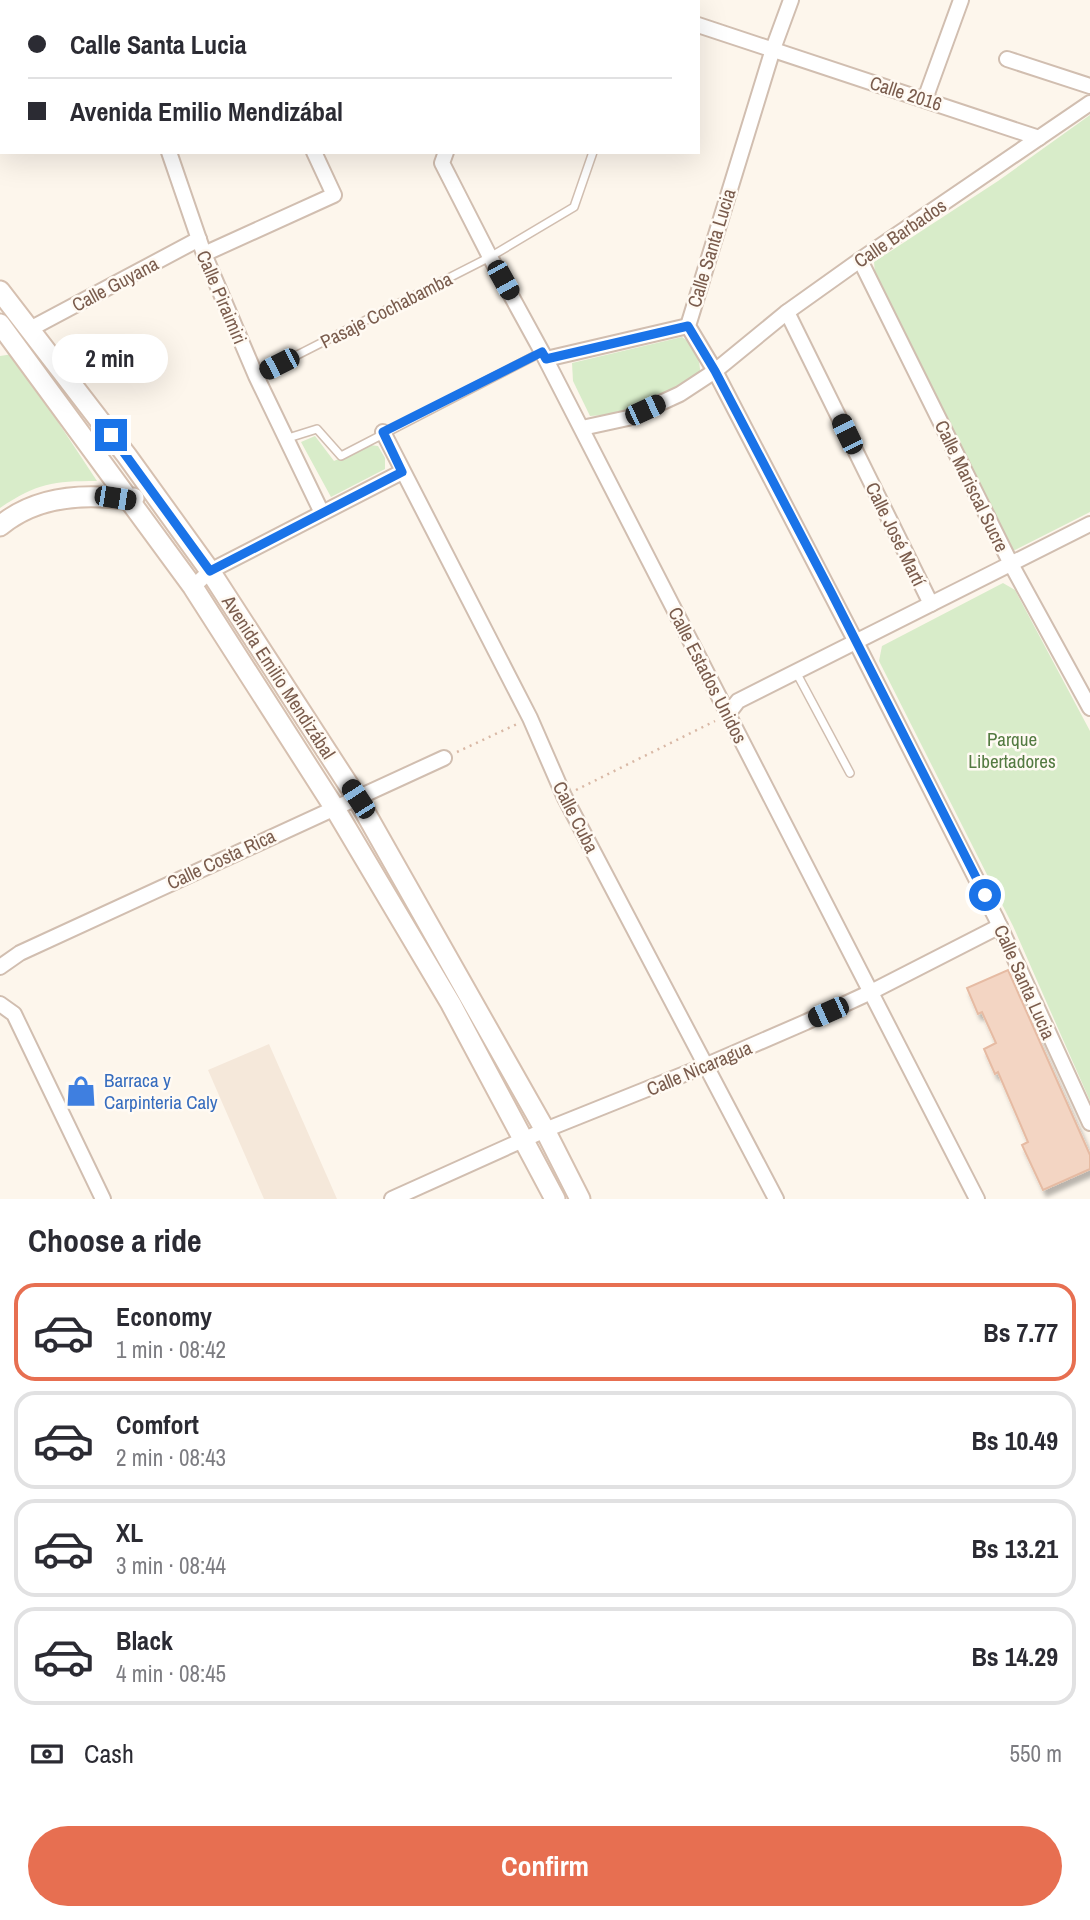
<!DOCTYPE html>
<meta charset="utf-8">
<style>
:root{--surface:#fff;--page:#f7f7f7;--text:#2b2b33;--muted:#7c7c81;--line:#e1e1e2;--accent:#e76f51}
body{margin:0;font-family:"Archivo Narrow",sans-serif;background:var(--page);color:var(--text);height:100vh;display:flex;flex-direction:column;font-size:26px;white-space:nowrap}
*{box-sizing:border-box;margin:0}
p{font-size:23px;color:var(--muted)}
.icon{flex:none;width:38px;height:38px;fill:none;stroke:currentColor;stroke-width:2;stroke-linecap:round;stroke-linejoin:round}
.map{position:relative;height:1199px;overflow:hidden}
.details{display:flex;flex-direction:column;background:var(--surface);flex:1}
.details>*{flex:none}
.top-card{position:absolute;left:0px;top:0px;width:700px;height:154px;box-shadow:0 7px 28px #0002;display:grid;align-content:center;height:154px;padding:0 28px;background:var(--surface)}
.end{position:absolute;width:32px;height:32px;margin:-16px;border:9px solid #1a73e8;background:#fff;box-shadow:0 0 0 4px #fff}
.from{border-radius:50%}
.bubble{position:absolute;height:49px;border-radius:24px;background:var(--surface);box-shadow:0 7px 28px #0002;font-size:23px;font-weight:800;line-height:49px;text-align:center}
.car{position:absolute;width:21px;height:42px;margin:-21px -10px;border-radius:9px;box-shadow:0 0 5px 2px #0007;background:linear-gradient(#222 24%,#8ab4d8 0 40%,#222 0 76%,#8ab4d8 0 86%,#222 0)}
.top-card b{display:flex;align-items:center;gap:24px;height:66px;font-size:26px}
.top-card b+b{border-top:2px solid var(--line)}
.top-card i{width:18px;height:18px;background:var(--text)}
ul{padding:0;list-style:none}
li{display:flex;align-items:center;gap:21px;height:98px;margin:0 14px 10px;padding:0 14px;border:4px solid var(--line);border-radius:21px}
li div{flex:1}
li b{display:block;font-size:26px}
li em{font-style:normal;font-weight:800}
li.active{border-color:var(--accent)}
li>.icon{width:63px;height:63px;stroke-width:1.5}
h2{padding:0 28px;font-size:32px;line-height:84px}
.pay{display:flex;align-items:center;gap:18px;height:77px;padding:0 28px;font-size:26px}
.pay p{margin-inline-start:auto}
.primary-button{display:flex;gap:14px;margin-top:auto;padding:14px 28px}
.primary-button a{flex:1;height:80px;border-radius:42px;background:var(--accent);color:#fff;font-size:28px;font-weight:800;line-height:80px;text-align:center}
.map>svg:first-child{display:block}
.residential{fill:#f5e8da}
.green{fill:#d8ecc9}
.building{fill:#f3d5c3;stroke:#e6bba3;stroke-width:2;filter:url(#shadow)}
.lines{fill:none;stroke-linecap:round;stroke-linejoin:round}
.lane-casing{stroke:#d1beb0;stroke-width:10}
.street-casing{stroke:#d1beb0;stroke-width:18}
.secondary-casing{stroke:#d6c0b0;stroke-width:23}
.path{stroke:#d9b8a5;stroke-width:2.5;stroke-dasharray:2 5;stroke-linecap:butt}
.lane{stroke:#fff;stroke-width:7}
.street{stroke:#fff;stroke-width:14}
.secondary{stroke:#fff;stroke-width:19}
.route{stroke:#1a73e8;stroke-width:9}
.labels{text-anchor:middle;stroke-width:5;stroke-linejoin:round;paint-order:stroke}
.street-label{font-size:19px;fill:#7a5c4d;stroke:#fffaf3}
.park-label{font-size:19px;fill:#537a41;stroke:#fffaf3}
.shop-label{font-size:19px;fill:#366cbe;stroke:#fffaf3;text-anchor:start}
</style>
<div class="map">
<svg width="1090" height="1199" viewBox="0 0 1090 1199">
<defs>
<filter id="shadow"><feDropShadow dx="3.5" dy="6" stdDeviation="2" flood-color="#0004"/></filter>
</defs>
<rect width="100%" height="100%" fill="#fdf6ec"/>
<path class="residential" d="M269,1044l68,155h-73l-56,-129z"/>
<g class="green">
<path d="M1090,115v397l-77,39 -138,-277 -1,-12 124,-81z"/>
<path d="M682,337c12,7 19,23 18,37 -34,21 -69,41 -110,42l-17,-35 -1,-18z"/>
<path d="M13,354l84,127c-44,0 -60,2 -97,27v-152z"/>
<path d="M315,436l19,25 36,-16 8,1 7,12v11l-54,28 -30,-55z"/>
<path d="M1003,583l12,7 75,141v370l-77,-175 -134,-265 3,-15z"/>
</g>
<path class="building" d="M1008,970l82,185v14l-47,21 -21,-45 6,-3 -30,-70 -3,2 -11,-25 12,-6 -14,-31 -4,2 -11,-26z"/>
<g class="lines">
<defs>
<g id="lane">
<path d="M53,2v-2"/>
<path d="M256,376l234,-119 84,-50 19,-55"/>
<path d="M285,439l32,-10 24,27 201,-104"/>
<path d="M796,672l54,101"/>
</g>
<g id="street">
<path d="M625,0l6,2"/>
<path d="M791,0l-18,49 -85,277 27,45 141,271 140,276 94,205"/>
<path d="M199,2v-2"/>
<path d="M350,2v-2"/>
<path d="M495,2l1,-2"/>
<path d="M698,25l341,113"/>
<path d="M0,38h2"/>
<path d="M1007,59l83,27"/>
<path d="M925,99l36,-99"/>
<path d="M169,152l35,102 52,122 66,137"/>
<path d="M446,152l-4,11 48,94 52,95 435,847"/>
<path d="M204,254l130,-59 -20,-43"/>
<path d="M860,260l151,304 79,144"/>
<path d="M787,312l144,292"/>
<path d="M30,329l169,-90"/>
<path d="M546,359l142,-33"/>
<path d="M582,428l46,-10 52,-24 35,-23 72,-59 73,-52 230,-157"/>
<path d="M383,432l147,286 34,78 212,403"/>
<path d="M193,587l17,-16 192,-99"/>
<path d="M728,714l10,-13 352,-177"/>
<path d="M0,967l20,-14 424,-195"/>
<path d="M0,1004l14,10 89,185"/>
<path d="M392,1199l153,-69 162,-65 99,-43 65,-30 129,-66"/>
</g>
<g id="secondary">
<path d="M0,291l127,165 83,115 147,227 188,332 35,69"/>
<path d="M0,324l193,263 141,220 117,197 104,195"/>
<path d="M0,526c37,-31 86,-33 131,-26l3,-2"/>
</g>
</defs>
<use href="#lane" class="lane-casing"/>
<use href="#street" class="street-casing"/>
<use href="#secondary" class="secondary-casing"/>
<g class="path">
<path d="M457,752l60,-28"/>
<path d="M576,790l139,-69"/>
</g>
<use href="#lane" class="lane"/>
<use href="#street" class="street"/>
<use href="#secondary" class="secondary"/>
</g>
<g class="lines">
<path class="route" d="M111,435l99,136 192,-99 -19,-40 159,-80 4,7 142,-33 27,45 116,221 154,303"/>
</g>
<defs>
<symbol id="shop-bare" viewBox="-9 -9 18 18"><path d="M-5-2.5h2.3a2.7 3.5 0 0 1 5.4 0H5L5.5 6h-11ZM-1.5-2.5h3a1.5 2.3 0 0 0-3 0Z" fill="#3f7fe0" stroke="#fffaf3" stroke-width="2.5" paint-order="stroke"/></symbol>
</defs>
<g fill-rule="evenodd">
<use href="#shop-bare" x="59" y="1069" width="44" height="44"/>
</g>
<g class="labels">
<g class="street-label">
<text transform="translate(906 93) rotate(18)" y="7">Calle 2016</text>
<text transform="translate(900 233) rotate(-34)" y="7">Calle Barbados</text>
<text transform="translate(711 248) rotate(-73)" y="7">Calle Santa Lucia</text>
<text transform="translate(115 284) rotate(-28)" y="7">Calle Guyana</text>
<text transform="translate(222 297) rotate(67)" y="7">Calle Piraimiri</text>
<text transform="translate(386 310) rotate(-27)" y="7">Pasaje Cochabamba</text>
<text transform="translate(972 486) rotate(64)" y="7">Calle Mariscal Sucre</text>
<text transform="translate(896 534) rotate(64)" y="7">Calle José Martí</text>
<text transform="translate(708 675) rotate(63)" y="7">Calle Estados Unidos</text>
<text transform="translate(279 677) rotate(57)" y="7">Avenida Emilio Mendizábal</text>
<text transform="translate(576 817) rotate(63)" y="7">Calle Cuba</text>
<text transform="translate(221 859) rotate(-25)" y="7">Calle Costa Rica</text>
<text transform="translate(1025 982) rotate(66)" y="7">Calle Santa Lucia</text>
<text transform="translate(699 1068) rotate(-23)" y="7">Calle Nicaragua</text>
</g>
<g class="park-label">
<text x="1012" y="746">Parque<tspan x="1012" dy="22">Libertadores</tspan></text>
</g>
<g class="shop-label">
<text x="104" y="1087">Barraca y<tspan x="104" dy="22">Carpinteria Caly</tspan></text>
</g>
</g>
</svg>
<i class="end from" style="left:985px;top:895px"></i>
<i class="end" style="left:111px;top:435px"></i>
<div class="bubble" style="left:52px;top:334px;width:116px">2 min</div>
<i class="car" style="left:503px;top:280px;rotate:151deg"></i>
<i class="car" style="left:279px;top:364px;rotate:243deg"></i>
<i class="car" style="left:645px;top:410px;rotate:65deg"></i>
<i class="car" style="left:847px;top:434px;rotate:334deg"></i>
<i class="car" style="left:115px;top:498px;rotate:99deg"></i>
<i class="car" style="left:358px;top:799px;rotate:327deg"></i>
<i class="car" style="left:828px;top:1012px;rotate:246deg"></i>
<div class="top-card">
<b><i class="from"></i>Calle Santa Lucia</b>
<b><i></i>Avenida Emilio Mendizábal</b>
</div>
</div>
<section class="details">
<h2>Choose a ride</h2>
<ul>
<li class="active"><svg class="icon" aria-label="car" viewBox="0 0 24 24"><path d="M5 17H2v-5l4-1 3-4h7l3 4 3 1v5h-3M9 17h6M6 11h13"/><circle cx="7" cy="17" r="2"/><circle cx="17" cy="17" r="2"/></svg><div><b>Economy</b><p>1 min · 08:42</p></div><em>Bs 7.77</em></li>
<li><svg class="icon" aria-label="car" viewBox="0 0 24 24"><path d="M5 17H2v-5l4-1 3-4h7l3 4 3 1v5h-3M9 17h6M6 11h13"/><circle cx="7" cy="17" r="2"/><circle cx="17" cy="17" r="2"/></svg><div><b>Comfort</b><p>2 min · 08:43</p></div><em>Bs 10.49</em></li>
<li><svg class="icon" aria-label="car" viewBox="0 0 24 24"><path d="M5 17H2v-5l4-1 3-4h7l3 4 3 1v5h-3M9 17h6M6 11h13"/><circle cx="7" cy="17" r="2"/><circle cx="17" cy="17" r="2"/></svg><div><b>XL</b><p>3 min · 08:44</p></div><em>Bs 13.21</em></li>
<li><svg class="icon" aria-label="car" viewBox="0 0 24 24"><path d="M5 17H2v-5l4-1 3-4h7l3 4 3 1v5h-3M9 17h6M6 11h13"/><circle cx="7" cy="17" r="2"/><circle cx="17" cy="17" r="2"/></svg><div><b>Black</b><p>4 min · 08:45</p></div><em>Bs 14.29</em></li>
</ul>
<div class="pay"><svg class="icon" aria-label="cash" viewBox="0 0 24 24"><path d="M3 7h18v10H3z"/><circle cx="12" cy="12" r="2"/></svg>Cash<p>550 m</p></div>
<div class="primary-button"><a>Confirm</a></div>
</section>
